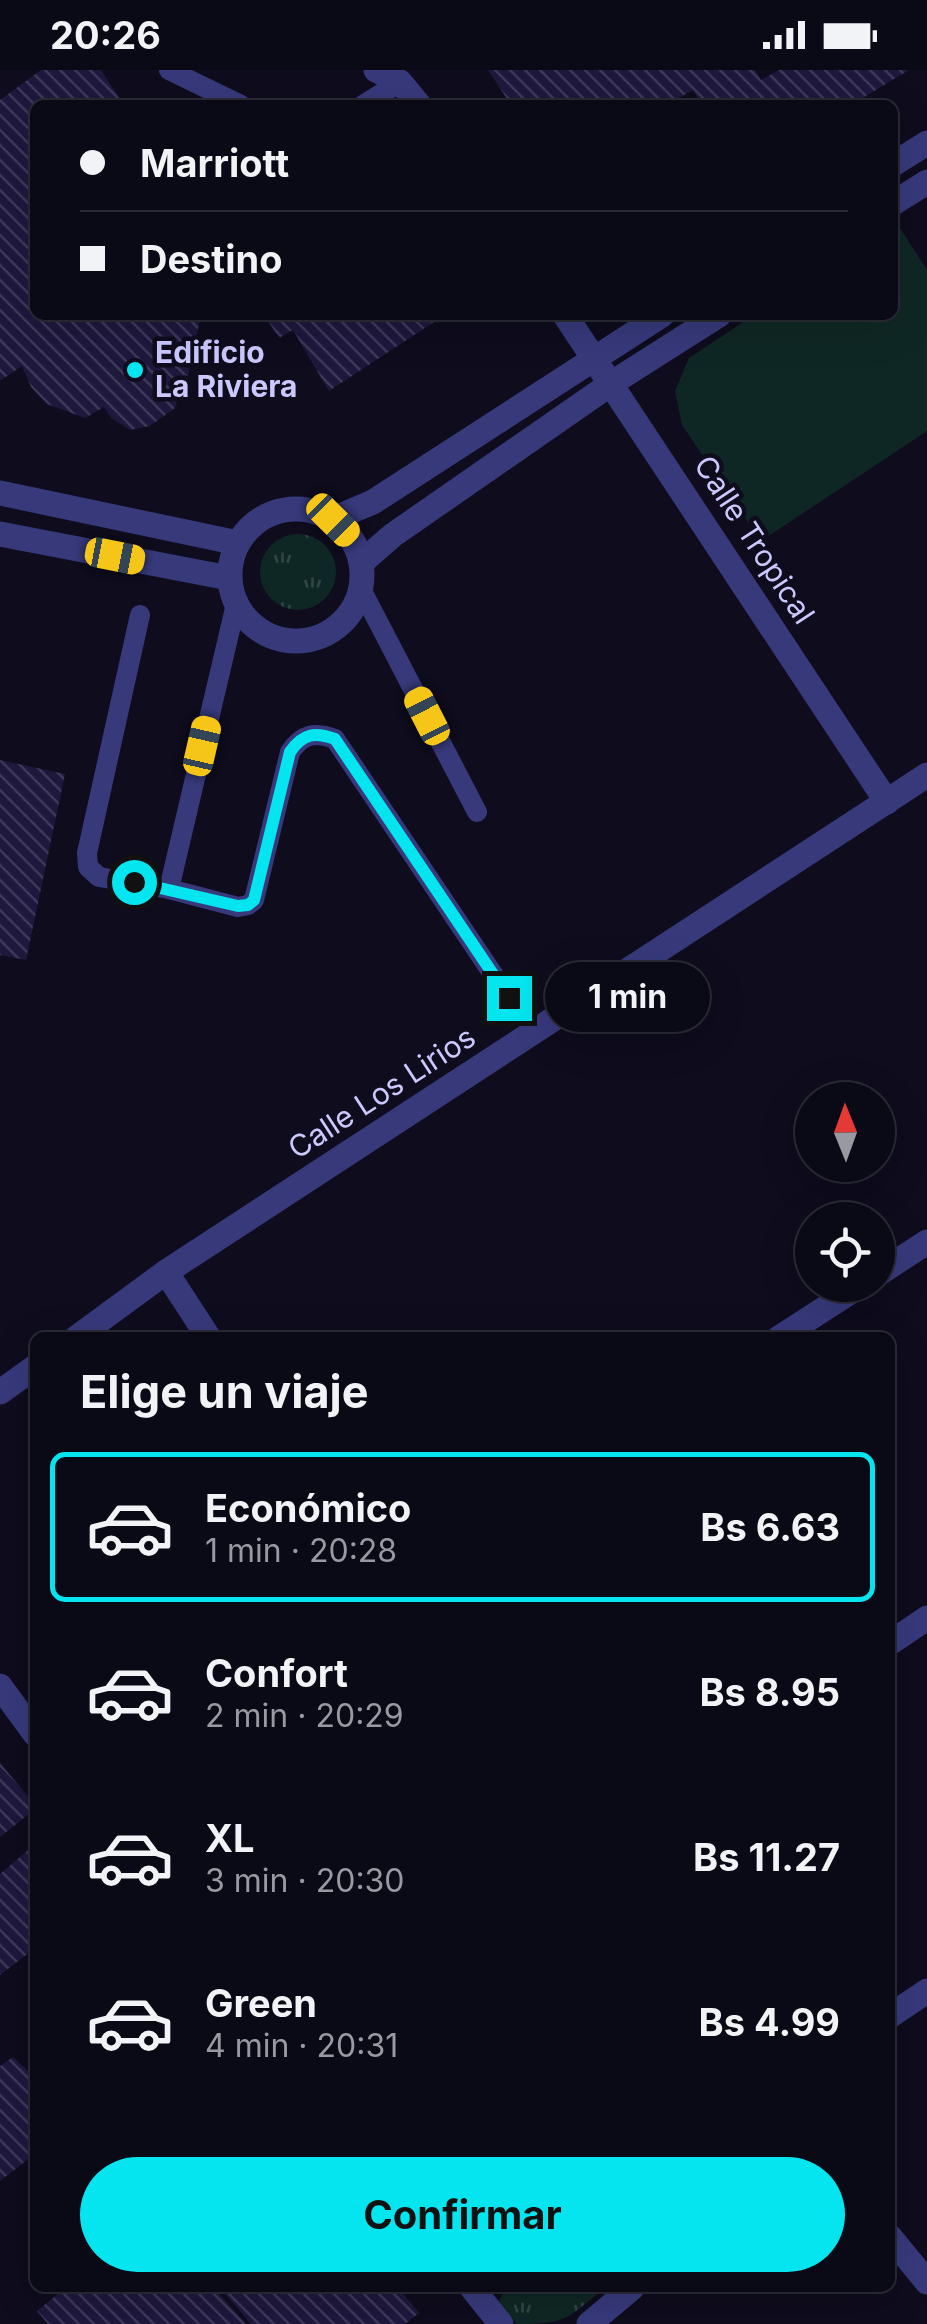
<!DOCTYPE html>
<html lang="es">
<meta charset="utf-8">
<style>
:root{--surface:#0a0916;--page:#13121f;--text:#f1f3f6;--muted:#999aa1;--line:#2a2a35;--accent:#04e5ef}
body{margin:0;font-family:Inter,sans-serif;background:var(--page);color:var(--text);height:100vh;display:flex;flex-direction:column;font-size:38px;white-space:nowrap}
*{box-sizing:border-box;margin:0}
p{font-size:32px;color:var(--muted)}
.icon{flex:none;width:55px;height:55px;fill:none;stroke:currentColor;stroke-width:2;stroke-linecap:round;stroke-linejoin:round}
.map{position:relative;flex:1;overflow:hidden}
.drawer{position:absolute;left:30px;top:1262px;width:865px;height:960px;display:flex;flex-direction:column;background:var(--surface);border-radius:15px;box-shadow:0 10px 40px #0002,0 0 0 2px var(--line)}
.drawer>*{flex:none}
.guide{position:absolute;left:30px;top:30px;width:868px;height:220px;border-radius:15px;box-shadow:0 10px 40px #0002,0 0 0 2px var(--line);display:grid;align-content:center;height:220px;padding:0 50px;background:var(--surface)}
.needle{width:65px;rotate:359deg}
.controls{position:absolute;left:795px;top:1012px;display:grid;gap:20px}
.controls a{display:grid;place-items:center;width:100px;height:100px;border-radius:50%;background:var(--surface);box-shadow:0 10px 40px #0002,0 0 0 2px var(--line);font-size:50px}
.end{position:absolute;width:45px;height:45px;margin:-22px;border:12px solid #04e5ef;background:#111;box-shadow:0 0 0 5px #111}
.from{border-radius:50%}
.bubble{position:absolute;height:70px;border-radius:35px;background:var(--surface);box-shadow:0 10px 40px #0002,0 0 0 2px var(--line);font-size:32px;font-weight:700;line-height:70px;text-align:center}
.car{position:absolute;width:30px;height:60px;margin:-30px -15px;border-radius:12px;box-shadow:0 0 8px 2px #0007;background:linear-gradient(#f5c518 24%,#345 0 40%,#f5c518 0 76%,#345 0 86%,#f5c518 0)}
.guide b{display:flex;align-items:center;gap:35px;height:95px;font-size:38px}
.guide b+b{border-top:2px solid var(--line)}
.guide i{width:25px;height:25px;background:var(--text)}
ul{padding:0;list-style:none}
li{display:flex;align-items:center;gap:30px;height:150px;margin:0 20px 15px;padding:0 30px;border:5px solid transparent;border-radius:15px}
li div{flex:1}
li b{display:block;font-size:38px}
li em{font-style:normal;font-weight:700}
li.on{border-color:var(--accent)}
li>.icon{width:90px;height:90px;stroke-width:1.5}
h2{padding:0 50px;font-size:45px;line-height:120px}
.button{display:flex;gap:20px;margin-top:auto;padding:20px 50px}
.button a{flex:1;height:115px;border-radius:60px;background:var(--accent);color:#111;font-size:40px;font-weight:700;line-height:115px;text-align:center}
.status{display:flex;justify-content:space-between;align-items:center;height:70px;padding:0 50px;background:var(--surface);direction:ltr}
.status svg{height:28px;fill:currentColor}
.map>svg:first-child{display:block}
.grass{fill:url(#grass-tufts)}
.pitch{fill:#0f2724}
.building{fill:url(#building-back-hatch)}
.lines{fill:none;stroke-linecap:round;stroke-linejoin:round}
.lane{stroke:#37397b;stroke-width:20}
.street{stroke:#37397b;stroke-width:25}
.route{stroke:#04e5ef;stroke-width:12}
.poi-dot{fill:#04e5ef;stroke:#0e0c1d;stroke-width:4}
.labels{text-anchor:middle;stroke-width:9;stroke-linejoin:round;paint-order:stroke}
.poi-label{font-size:30px;font-weight:bold;fill:#cbc8fe;stroke:#0e0c1d;text-anchor:start}
.street-label{font-size:30px;fill:#cbc8fe;stroke:#0e0c1d}
</style>
<div class="status"><b>20:26</b><svg viewBox="0 0 49 12"><path d="M0 12V9h3v3zM5 12V6h3v6zM10 12V3h3v9zM15 12V0h3v12zM26 1h20v11H26zM47 4h2v5h-2z"/></svg></div>
<div class="map">
<svg width="927" height="2254" viewBox="0 0 927 2254">
<defs>
<pattern id="grass-tufts" width="24" height="20" patternUnits="userSpaceOnUse" patternTransform="scale(2.5)"><rect width="24" height="20" fill="#0f2724"/><path d="M3 7l-1-3M5 7V3M7 7l1-3M15 17l-1-3M17 17v-4M19 17l1-3" fill="none" stroke="#314545"/></pattern>
<pattern id="building-back-hatch" width="6" height="6" patternUnits="userSpaceOnUse" patternTransform="scale(2.5)"><rect width="6" height="6" fill="#1e183d"/><path d="M-1 5l2 2M0 0l6 6M5-1l2 2" fill="none" stroke="#3d385a"/></pattern>
</defs>
<rect width="100%" height="100%" fill="#0e0c1d"/>
<g class="grass">
<circle cx="298" cy="502" r="38"/>
<path d="M506,2218h98c-37,31 -37,36 -87,36l-19,-21z"/>
</g>
<path class="pitch" d="M896,152l31,48v161l-166,110 -79,-116 -7,-34 14,-33 65,-43h138v-90z"/>
<g class="building">
<path d="M41,0h60l23,35h-89v210h166l-13,61 -4,-1 -9,33 -25,18 -20,4 -19,-12 -7,-11 -19,11 -38,-14 -16,-17 -9,-21 -22,15v-281z"/>
<path d="M488,0h267l6,10 18,-10h130l-58,35h-149l-9,-15 -26,15h-156z"/>
<path d="M264,245h174l2,3 -111,73 -36,-61 -14,8z"/>
<path d="M0,690l65,14 -39,186 -26,-5z"/>
<path d="M0,1693l35,42v4l-35,28z"/>
<path d="M35,1774v114l-5,-6 -30,23v-101z"/>
<path d="M13,1987l19,18 3,-2v81l-35,27v-115z"/>
<path d="M65,2218h149l32,36h-198l-11,-13z"/>
<path d="M220,2218h178l21,25 -14,11h-154z"/>
</g>
<g class="lines">
<g class="lane">
<path d="M169,0l72,35"/>
<path d="M363,35l37,-23"/>
<path d="M361,519l116,223"/>
<path d="M140,545l-53,238 1,14 11,10 70,12 67,-285"/>
<path d="M169,819l69,18 10,-2 6,-5 36,-148c13,-19 25,-20 45,-13l174,259"/>
</g>
<g class="street">
<path d="M376,0l24,12 19,23"/>
<path d="M892,95l35,-22"/>
<path d="M892,134l35,-22"/>
<path d="M565,245l322,487"/>
<path d="M0,423l238,50"/>
<circle cx="296" cy="505" r="66"/>
<path d="M333,449l40,-17 289,-187"/>
<path d="M0,464l229,44"/>
<path d="M362,492l31,-27 219,-152 107,-68"/>
<path d="M166,1202l43,66"/>
<path d="M878,1204l49,-32"/>
<path d="M76,1268l90,-66 761,-497"/>
<path d="M779,1268l82,-53"/>
<path d="M0,1322l35,-25"/>
<path d="M890,1573l37,-25"/>
<path d="M0,1616l35,48"/>
<path d="M890,1946l37,-25"/>
<path d="M890,2167l37,45"/>
<path d="M472,2218l29,36"/>
<path d="M589,2254l43,-36"/>
</g>
</g>
<g class="lines">
<path class="route" d="M134,812l104,24 10,-1 6,-5 36,-148c13,-19 25,-20 45,-13l174,259"/>
</g>
<circle class="poi-dot" cx="135" cy="300" r="10"/>
<g class="labels">
<g class="poi-label">
<text x="155" y="293">Edificio<tspan x="155" dy="34">La Riviera</tspan></text>
</g>
<g class="street-label">
<text transform="translate(754 470) rotate(57)" y="10">Calle Tropical</text>
<text transform="translate(382 1023) rotate(-33)" y="10">Calle Los Lirios</text>
</g>
</g>
</svg>
<div class="controls">
<a><svg class="needle" viewBox="-14 -14 28 28"><path d="M0-13l5 13h-10z" fill="#e53935"/><path d="M0 13l5-13h-10z" fill="#999aa1"/></svg></a>
<a><svg class="icon" aria-label="locate" viewBox="0 0 24 24"><circle cx="12" cy="12" r="6"/><path d="M12 2v4M12 18v4M2 12h4M18 12h4"/></svg></a>
</div>
<i class="end from" style="left:134px;top:812px"></i>
<i class="end" style="left:509px;top:928px"></i>
<div class="bubble" style="left:545px;top:892px;width:165px">1 min</div>
<i class="car" style="left:333px;top:450px;rotate:135deg"></i>
<i class="car" style="left:115px;top:486px;rotate:101deg"></i>
<i class="car" style="left:427px;top:646px;rotate:333deg"></i>
<i class="car" style="left:202px;top:676px;rotate:13deg"></i>
<div class="guide">
<b><i class="from"></i>Marriott</b>
<b><i></i>Destino</b>
</div>
<section class="drawer">
<h2>Elige un viaje</h2>
<ul>
<li class="on"><svg class="icon" aria-label="car" viewBox="0 0 24 24"><path d="M5 17H2v-5l4-1 3-4h7l3 4 3 1v5h-3M9 17h6M6 11h13"/><circle cx="7" cy="17" r="2"/><circle cx="17" cy="17" r="2"/></svg><div><b>Económico</b><p>1 min · 20:28</p></div><em>Bs 6.63</em></li>
<li><svg class="icon" aria-label="car" viewBox="0 0 24 24"><path d="M5 17H2v-5l4-1 3-4h7l3 4 3 1v5h-3M9 17h6M6 11h13"/><circle cx="7" cy="17" r="2"/><circle cx="17" cy="17" r="2"/></svg><div><b>Confort</b><p>2 min · 20:29</p></div><em>Bs 8.95</em></li>
<li><svg class="icon" aria-label="car" viewBox="0 0 24 24"><path d="M5 17H2v-5l4-1 3-4h7l3 4 3 1v5h-3M9 17h6M6 11h13"/><circle cx="7" cy="17" r="2"/><circle cx="17" cy="17" r="2"/></svg><div><b>XL</b><p>3 min · 20:30</p></div><em>Bs 11.27</em></li>
<li><svg class="icon" aria-label="car" viewBox="0 0 24 24"><path d="M5 17H2v-5l4-1 3-4h7l3 4 3 1v5h-3M9 17h6M6 11h13"/><circle cx="7" cy="17" r="2"/><circle cx="17" cy="17" r="2"/></svg><div><b>Green</b><p>4 min · 20:31</p></div><em>Bs 4.99</em></li>
</ul>
<div class="button"><a>Confirmar</a></div>
</section>
</div>
